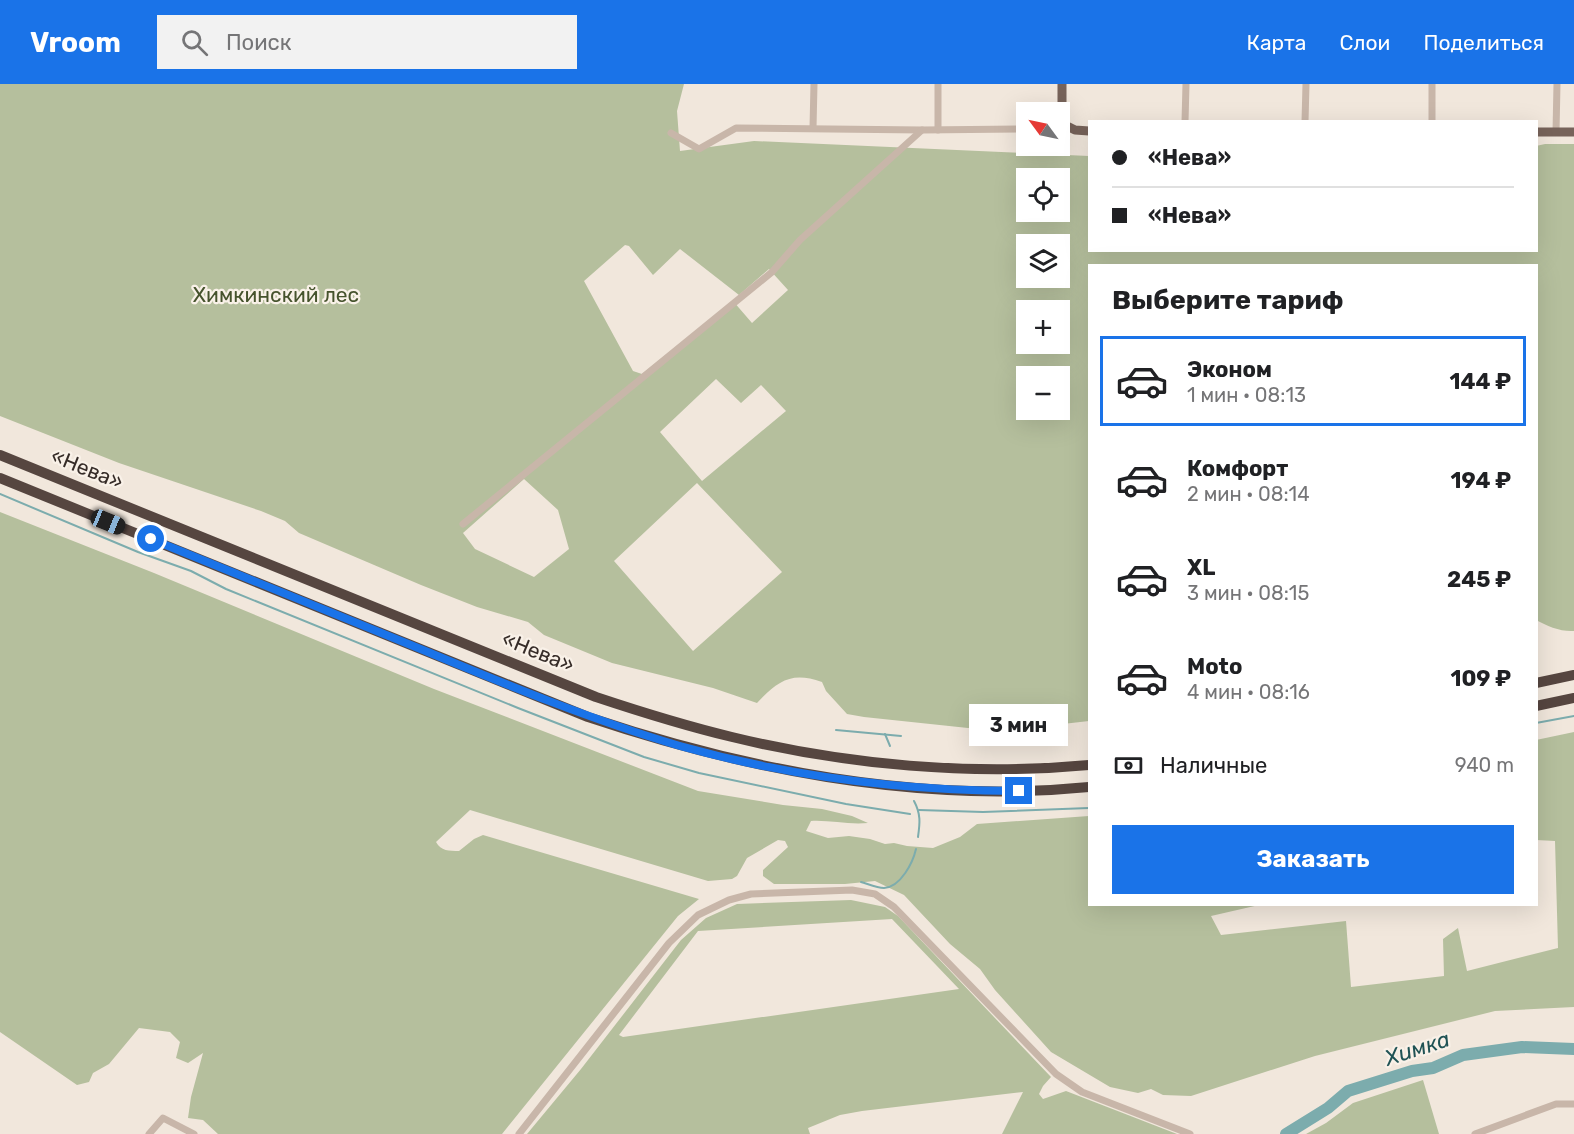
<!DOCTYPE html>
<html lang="ru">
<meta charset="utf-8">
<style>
:root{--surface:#fff;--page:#f2f2f2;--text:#202124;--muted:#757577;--line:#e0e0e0;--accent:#1a73e8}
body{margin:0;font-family:Rubik,sans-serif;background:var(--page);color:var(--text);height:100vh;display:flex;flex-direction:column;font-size:22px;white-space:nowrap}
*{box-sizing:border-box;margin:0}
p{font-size:20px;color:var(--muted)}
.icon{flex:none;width:33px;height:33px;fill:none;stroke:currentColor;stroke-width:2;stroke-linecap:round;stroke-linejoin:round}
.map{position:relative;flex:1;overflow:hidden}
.drawer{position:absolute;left:1088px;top:180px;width:450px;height:642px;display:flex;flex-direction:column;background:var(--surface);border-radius:0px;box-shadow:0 6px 24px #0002}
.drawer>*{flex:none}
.hud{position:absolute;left:1088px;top:36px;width:450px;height:132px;border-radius:0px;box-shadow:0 6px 24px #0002;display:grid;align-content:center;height:132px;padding:0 24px;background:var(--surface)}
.needle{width:39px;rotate:303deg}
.tools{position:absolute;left:1016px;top:18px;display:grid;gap:12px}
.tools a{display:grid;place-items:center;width:54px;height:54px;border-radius:0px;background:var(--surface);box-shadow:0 6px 24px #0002;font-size:30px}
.end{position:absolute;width:27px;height:27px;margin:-14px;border:8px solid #1a73e8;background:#fff;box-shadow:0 0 0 3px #fff}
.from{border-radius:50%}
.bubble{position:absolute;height:42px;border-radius:0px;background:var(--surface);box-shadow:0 6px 24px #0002;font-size:20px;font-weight:700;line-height:42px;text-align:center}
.car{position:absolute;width:18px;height:36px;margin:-18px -9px;border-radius:8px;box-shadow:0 0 4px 2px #0007;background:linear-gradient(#222 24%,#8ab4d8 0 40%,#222 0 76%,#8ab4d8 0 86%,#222 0)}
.hud b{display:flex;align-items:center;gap:21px;height:57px;font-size:22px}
.hud b+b{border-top:2px solid var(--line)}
.hud i{width:15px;height:15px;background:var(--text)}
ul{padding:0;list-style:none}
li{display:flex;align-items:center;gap:18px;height:90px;margin:0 12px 9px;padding:0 12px;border:3px solid transparent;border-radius:0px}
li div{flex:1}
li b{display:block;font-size:22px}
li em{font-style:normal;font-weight:700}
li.current{border-color:var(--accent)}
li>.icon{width:54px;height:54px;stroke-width:1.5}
h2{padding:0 24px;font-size:27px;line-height:72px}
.pay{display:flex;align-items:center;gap:15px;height:66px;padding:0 24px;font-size:22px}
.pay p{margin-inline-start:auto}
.button{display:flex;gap:12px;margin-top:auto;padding:12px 24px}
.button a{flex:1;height:69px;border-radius:0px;background:var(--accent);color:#fff;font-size:24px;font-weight:700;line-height:69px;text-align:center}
header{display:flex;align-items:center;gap:36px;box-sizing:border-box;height:84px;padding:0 30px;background:var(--accent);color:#fff}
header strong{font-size:28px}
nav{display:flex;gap:33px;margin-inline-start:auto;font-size:21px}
.search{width:420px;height:54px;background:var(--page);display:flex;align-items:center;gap:15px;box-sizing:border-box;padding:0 21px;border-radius:0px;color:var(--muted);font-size:22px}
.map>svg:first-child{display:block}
.green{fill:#b5bf9d;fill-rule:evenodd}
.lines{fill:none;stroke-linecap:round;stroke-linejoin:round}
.stream{stroke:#7cacad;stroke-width:2}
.river{stroke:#7cacad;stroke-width:12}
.minor{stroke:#c8b6a9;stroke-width:7}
.major{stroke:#77635a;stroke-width:9}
.highway{stroke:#564640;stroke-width:10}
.route{stroke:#1a73e8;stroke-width:8}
.labels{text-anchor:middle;stroke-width:4.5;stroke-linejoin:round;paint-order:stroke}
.park-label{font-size:21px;fill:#46532d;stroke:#f9f1e8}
.street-label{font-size:21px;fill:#362c28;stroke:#f9f1e8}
.water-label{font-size:22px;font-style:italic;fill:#205355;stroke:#f9f1e8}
</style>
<header>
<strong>Vroom</strong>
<div class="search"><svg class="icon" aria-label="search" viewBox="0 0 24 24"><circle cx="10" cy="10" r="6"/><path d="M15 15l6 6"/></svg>Поиск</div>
<nav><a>Карта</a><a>Слои</a><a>Поделиться</a></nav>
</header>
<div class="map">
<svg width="1574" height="1050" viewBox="0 0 1574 1050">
<rect width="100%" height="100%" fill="#f1e7dc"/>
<g class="green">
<path d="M0,0h684l-7,27 3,40 74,-10 335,15v94h447v-104l9,-2h29v487c-13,1 -27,-5 -38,-11v-354h-447v455l-35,4 -86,3 -104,-11 -17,-3 -21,-23 -4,-9c-31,-11 -44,-1 -65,21l-44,-15 -101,-25 -68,-28 -16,-13 -51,-15 -56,-22 -122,-52 -14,-12 -24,-10 -142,-48 -119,-47zM1026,94h33v34h-33zM1026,160h33v34h-33zM625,161l4,1 24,29 27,-26 59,46 30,-26 19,21 -36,33 -19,-22 -91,73 -9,-3 -49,-90zM1026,226h33v34h-33zM1026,292h33v34h-33zM716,295l25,24 20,-18 25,26 -84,70 -42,-49zM524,395l34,31 11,39 -35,28 -59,-28 -12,-16zM697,399l85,89 -89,79 -79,-90z"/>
<path d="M0,428l154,61 280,116 264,102 85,14 39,4 30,7 16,7c-19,2 -38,-3 -57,-2l-5,10 22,7 21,-2 21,3 15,5 9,-1 13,3 26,2 27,-11 17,-13 112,-8v88h76l1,2 9,-2 84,1 -48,11 10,19 125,-14 5,66 93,-11 -1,-37 15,-11 9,43 91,-23 -3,-107 -19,-1v-100l38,-8v275l-79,4 -180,45 -124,40 -28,-1 -12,-6 -13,4 -28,-6 -59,-35 -56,-62 -15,-21 -30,-25 -46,-49 -29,-14 -30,3h-71l-11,-8v-6l25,-23 -3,-6 -7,-1 -31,18 -10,18 -5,3 -24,2 -238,-71 -34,32c5,9 13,9 23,9l15,-12 9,-4 216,64 -21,17 -176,218h-284l-15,-14 -15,-2 3,-21 12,-44 -15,10 -12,-5 4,-16 -10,-10 -31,-4 -30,36 -16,9 -4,9 -12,3 -77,-53z"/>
<path d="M851,816l34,7 13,9 153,161 -8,9 -4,8 4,5 23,-8 111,43h-175l21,-42 -161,19 -22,4 -32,13 2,6h-283l54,-65 100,-129 25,-22 31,-14zM892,835l67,70 -336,48 -4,-2 79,-104z"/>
<path d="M1423,996l16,54h-133l20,-11 27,-20z"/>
</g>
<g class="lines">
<g class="stream">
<path d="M0,410l138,58 53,19 35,18 292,119 126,49 55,16 147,31 64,10"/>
<path d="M1536,639l38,-7"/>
<path d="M836,646l65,6"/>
<path d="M885,650l5,12"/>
<path d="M914,717c7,13 6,22 4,36"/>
<path d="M919,726l64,2 106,-4"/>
<path d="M861,798c7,2 16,6 23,6 17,-1 29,-26 32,-39"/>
</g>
<path class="river" d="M1286,1050l42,-26 20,-17 64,-20 21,-3 30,-13 59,-8 52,2"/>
<g class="minor">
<path d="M1185,38l1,-38"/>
<path d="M1305,38l1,-38"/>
<path d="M1432,38v-38"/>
<path d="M813,44l1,-44"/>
<path d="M938,46v-46"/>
<path d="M1556,48l1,-48"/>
<path d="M671,49l28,16 37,-21 186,2"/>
<path d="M463,440l309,-252 28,-32 122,-110 104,-1"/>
<path d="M149,1050l14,-16 31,16"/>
<path d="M519,1050l150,-191 29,-28 31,-15 22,-6 101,-4 23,4 19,13 162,167 26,18 108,42"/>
<path d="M1475,1050l81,-30h18"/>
</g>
<g class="major">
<path d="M1062,0v32l3,9 10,5 14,1"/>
<path d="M1536,48h38"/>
</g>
<g class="highway">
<path d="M0,371l596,242c45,15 90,29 136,40 115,28 239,39 357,28"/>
<path d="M0,394l588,239c161,54 331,87 501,70"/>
<path d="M1536,599l38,-8"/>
<path d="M1536,622l38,-8"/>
</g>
</g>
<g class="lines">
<path class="route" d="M151,455c90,37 181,74 272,111 84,35 169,70 257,96 111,31 225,45 339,45"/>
</g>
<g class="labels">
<g class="park-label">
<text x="276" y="218">Химкинский лес</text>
</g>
<g class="street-label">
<text transform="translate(87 385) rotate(22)" y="7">«Нева»</text>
<text transform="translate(538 568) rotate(22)" y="7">«Нева»</text>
</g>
<g class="water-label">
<text transform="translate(1417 964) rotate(-18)" y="8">Химка</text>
</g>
</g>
</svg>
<div class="tools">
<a><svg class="needle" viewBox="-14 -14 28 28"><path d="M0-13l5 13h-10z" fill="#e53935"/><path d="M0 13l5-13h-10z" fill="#757577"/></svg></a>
<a><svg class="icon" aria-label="locate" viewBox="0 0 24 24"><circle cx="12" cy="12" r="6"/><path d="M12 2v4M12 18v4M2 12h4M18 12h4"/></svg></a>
<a><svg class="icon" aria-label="layers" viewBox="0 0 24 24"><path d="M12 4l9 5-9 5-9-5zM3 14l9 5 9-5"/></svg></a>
<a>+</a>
<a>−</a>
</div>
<i class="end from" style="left:151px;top:455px"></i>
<i class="end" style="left:1019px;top:707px"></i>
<div class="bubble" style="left:969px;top:620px;width:99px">3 мин</div>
<i class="car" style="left:108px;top:438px;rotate:112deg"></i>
<div class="hud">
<b><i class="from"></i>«Нева»</b>
<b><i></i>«Нева»</b>
</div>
<section class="drawer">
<h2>Выберите тариф</h2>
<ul>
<li class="current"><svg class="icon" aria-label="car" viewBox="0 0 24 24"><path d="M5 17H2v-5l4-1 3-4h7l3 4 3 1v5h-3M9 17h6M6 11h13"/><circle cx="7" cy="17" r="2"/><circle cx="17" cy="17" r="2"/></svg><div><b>Эконом</b><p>1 мин · 08:13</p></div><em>144 ₽</em></li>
<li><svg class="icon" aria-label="car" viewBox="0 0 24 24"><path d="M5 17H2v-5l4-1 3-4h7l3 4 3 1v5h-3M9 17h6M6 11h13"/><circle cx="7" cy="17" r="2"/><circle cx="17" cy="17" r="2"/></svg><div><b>Комфорт</b><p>2 мин · 08:14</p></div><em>194 ₽</em></li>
<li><svg class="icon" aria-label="car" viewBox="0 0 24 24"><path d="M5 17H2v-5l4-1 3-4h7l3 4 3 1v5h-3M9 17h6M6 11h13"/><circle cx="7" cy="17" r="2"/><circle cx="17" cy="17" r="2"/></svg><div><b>XL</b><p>3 мин · 08:15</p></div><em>245 ₽</em></li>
<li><svg class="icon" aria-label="car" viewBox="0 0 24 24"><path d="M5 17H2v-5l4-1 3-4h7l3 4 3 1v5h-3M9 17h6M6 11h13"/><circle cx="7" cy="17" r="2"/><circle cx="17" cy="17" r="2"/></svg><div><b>Moto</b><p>4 мин · 08:16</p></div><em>109 ₽</em></li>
</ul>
<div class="pay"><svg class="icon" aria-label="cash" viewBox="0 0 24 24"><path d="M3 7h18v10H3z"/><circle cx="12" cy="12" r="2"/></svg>Наличные<p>940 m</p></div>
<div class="button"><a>Заказать</a></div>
</section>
</div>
